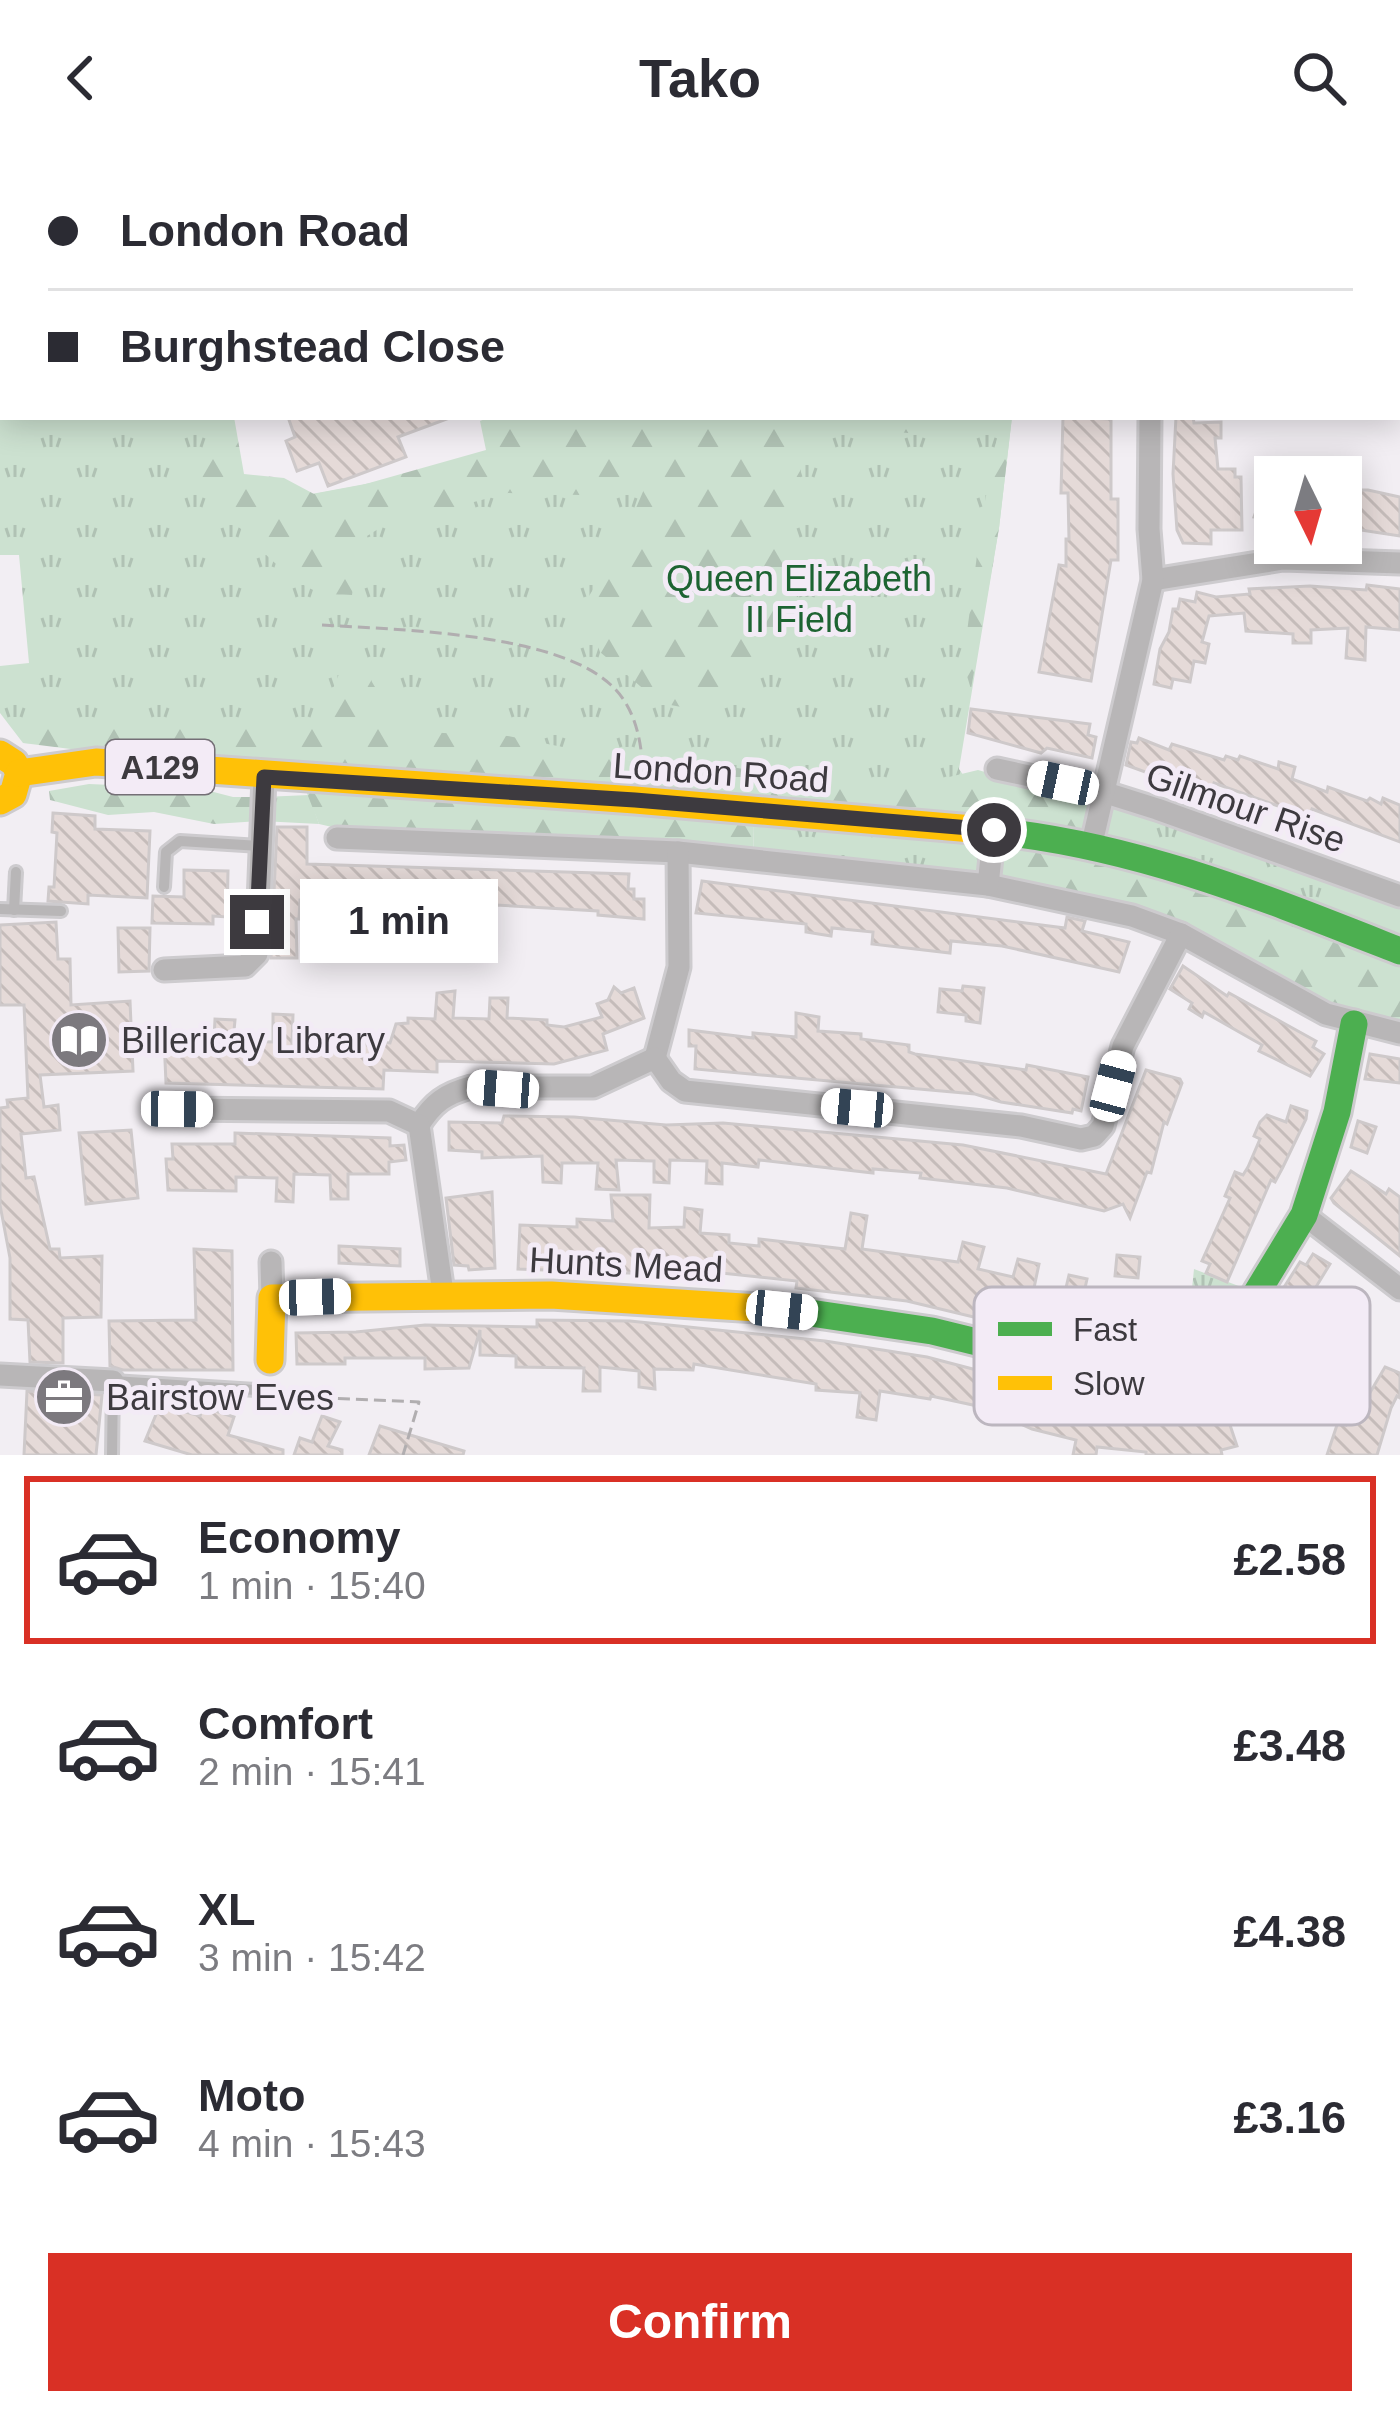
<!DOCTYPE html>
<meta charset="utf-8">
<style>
:root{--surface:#fff;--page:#f7f7f7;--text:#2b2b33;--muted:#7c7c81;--line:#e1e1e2;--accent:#d93025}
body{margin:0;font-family:Arial,sans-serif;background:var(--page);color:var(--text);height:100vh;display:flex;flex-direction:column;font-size:45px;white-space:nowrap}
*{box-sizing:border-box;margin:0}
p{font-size:39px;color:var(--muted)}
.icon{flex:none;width:66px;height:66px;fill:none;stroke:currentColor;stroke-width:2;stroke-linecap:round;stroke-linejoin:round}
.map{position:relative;height:1299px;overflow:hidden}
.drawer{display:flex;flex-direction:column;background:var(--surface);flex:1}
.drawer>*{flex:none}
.hud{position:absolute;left:0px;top:0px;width:1401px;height:264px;box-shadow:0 6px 30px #0003;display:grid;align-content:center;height:264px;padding:0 48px;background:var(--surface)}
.needle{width:78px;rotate:175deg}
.tools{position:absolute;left:1254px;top:300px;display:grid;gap:24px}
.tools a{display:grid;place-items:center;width:108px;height:108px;border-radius:0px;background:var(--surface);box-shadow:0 6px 30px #0003;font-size:60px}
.end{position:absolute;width:54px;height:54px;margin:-27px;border:15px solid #3d3a3f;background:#fff;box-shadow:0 0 0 6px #fff}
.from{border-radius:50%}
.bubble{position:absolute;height:84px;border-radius:0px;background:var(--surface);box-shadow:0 6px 30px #0003;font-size:39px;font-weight:700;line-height:84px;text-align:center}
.car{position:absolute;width:36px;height:72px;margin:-36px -18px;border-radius:15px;box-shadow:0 0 9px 3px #0007;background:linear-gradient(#fff 24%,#345 0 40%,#fff 0 76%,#345 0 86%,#fff 0)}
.hud b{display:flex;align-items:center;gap:42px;height:114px;font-size:45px}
.hud b+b{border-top:3px solid var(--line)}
.hud i{width:30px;height:30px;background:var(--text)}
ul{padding:21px 0 0;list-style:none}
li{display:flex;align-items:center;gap:36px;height:168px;margin:0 24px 18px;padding:0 24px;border:6px solid transparent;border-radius:0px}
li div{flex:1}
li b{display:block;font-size:45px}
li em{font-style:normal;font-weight:700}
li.active{border-color:var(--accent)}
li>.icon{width:108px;height:108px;stroke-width:1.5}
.cta{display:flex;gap:24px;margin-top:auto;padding:24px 48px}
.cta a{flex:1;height:138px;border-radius:0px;background:var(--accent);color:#fff;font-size:48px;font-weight:700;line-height:138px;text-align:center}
header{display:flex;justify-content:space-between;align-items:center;height:156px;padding:0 48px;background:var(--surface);font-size:54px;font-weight:700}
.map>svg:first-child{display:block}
.grass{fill:url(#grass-tufts)}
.forest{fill:url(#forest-firs)}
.building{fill:url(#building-back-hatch);stroke:#cec9ca;stroke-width:3}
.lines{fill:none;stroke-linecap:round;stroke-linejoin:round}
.lane-casing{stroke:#cdcbce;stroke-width:16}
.street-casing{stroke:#cdcbce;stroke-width:27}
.fast-casing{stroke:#cdcbce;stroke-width:33}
.slow-casing{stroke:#cdcbce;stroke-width:33}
.path{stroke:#b1aeb0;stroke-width:3;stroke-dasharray:12 6;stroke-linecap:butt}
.lane{stroke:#b8b6b7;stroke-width:10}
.street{stroke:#b8b6b7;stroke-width:21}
.fast{stroke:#4caf50;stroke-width:27}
.slow{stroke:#ffc107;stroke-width:27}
.route{stroke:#3d3a3f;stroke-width:15}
.labels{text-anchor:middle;stroke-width:10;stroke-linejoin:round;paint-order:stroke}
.shield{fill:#f3ebf6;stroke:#746f76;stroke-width:3}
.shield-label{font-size:33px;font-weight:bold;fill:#3d3a3f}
.park-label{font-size:36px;fill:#1d6432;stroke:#f3ebf6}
.street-label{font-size:36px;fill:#3d3a3f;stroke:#f3ebf6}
.poi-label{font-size:36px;fill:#3d3a3f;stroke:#f3ebf6;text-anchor:start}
.key{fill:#f3ebf6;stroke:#bcb6bf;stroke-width:3}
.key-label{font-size:33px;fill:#3d3a3f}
</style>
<header><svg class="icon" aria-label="back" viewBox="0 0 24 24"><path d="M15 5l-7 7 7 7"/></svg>Tako<svg class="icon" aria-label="search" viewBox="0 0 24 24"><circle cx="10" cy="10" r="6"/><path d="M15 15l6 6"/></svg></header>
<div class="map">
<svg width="1400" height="1299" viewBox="0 0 1400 1299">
<defs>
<pattern id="grass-tufts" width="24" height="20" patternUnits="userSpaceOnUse" patternTransform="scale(3)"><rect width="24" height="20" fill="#cce1d0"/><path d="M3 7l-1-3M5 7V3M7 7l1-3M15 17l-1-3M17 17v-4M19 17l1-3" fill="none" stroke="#b0c2b4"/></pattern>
<pattern id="forest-firs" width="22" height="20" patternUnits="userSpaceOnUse" patternTransform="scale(3)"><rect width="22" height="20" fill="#cce1d0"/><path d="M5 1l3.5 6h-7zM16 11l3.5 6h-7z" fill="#b0c2b4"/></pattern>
<pattern id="building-back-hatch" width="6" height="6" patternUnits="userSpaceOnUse" patternTransform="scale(3)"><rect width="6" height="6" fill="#e5dad8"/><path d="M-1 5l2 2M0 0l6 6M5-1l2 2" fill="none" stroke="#c5bcba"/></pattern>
</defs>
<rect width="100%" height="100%" fill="#f2eef3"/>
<g class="grass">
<path d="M0,256l3,5h215l19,91 486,-91h289l-13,111 -40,241 23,33 -355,-42 -604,-17 -23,-30v-47l29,-3 -10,-108h-19z"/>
<path d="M1103,636l297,104v55l-308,-108z"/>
<path d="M309,639l10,29 -58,-3 2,-24z"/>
<path d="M753,667l240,18 -5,44 -234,-24z"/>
<path d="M1194,1113l63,24 -74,84z"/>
</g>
<g class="forest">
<path d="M204,261h30l10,57 40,4 30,16 48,-9 124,-35 -6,-29 10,-4h454l-26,17 -78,-8 -37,17 -12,144 20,27 -43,49 -60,49 -48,-9 -60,-51 -17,-46 38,-63 24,-56 -65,8 -72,-2 -125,33 -24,15 -7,54c-11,-1 -26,1 -37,-4 -41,-19 -93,-82 -121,-118l15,-42z"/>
<path d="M1001,261h11l-13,111 -28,161 -8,-26 19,-146z"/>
<path d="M363,500l9,26 29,49 107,5 119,24 81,3 106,18 59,-2 47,13 29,-15 29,-7 35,10 90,12 -11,51 -339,-20 1,38 -387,-26 -48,-11 -18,-46 -278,-35 33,-22 263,4 25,-64z"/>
<path d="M89,628l113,5 31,8h30l-2,24 -47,3 -60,-12 -46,3 -58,-15 -1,-9z"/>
<path d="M993,685l92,10 315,113v69l-46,-9 -173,-90 -193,-49z"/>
</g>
<g class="building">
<path d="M288,261h158l1,2 -49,18 8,20 -78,29 -9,-23 -22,8 -11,-30 9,-4z"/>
<path d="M1063,261l48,2v80h7v61h-7l-20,121 -52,-9 20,-107 7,1v-27h3l-1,-46h-7z"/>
<path d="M1176,261h17l1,6 27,-1v16h-6l3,31h17v8h6l1,53h-31v14l-28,-1 -6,-13 -4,-56z"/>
<path d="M1273,308l2,55 -21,-2z"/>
<path d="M1341,334h27l32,7v39l-59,-9z"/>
<path d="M1367,429l33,4v41l-34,-3 -1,33 -19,-2 2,-30 -37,2v13h-18v-9l-47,-3 -2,-18 -35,3 -7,26 7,2 -4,19 -11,-2 -4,21 -17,-3 -2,9 -17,-4 6,-35 9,-17 4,-23h5l2,-10 15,3 2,-10 19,5 34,-3 -1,-5 61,-3 56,4z"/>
<path d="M971,553l119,15 -2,11 8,2 -4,21 -45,-10 -6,5 -73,-20z"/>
<path d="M1139,582l30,12 3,-6 52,16 2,-4 12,4 2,-4 38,13 1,-7 16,5 -3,12 35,13 1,-5 39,14 3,-3 11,6 2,-6 17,7v37l-88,-33 -3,8 -95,-34 -3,9 -7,-3 -1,4 -77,-28 5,-23 6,1z"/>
<path d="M53,657l42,3v13l55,2 -3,67 -59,-3v9l-40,-3 1,-14h5l3,-54 -5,-1z"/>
<path d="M277,671h30v37l322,10 -1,15h6v10h10v20l-46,-4v-4l-102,-6 -1,14 -28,-1v-8l-94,1v-10l-73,-1 -1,19h-3l1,39h-26z"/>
<path d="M184,714l44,1 -1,46 -14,-1v8l-61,-1 1,-27 31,1z"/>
<path d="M702,725l363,47 2,-11 18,4 -3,10 47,11 -10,30 -117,-26 -51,-5 -1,12 -78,-9 1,-12 -41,-4 -1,8 -25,-4v-8l-110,-11z"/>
<path d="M56,766l2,37h12l1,46 59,-4 3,70 -93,4 4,32 14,-2 2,25 -39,4 5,44 8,-1 16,72h9l1,9 42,-2 -1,61 -38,1v45l-33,-1 -2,-42 -18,-1v-61l-10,-53v-97l8,-1 -1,-7 21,-2 -4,-93h-24v-80z"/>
<path d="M118,772h32l-1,43 -30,1z"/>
<path d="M1183,810l44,30 2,-3 87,48 -3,6 11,7 -14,22 -51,-25 3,-6 -58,-33 -2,5 -13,-8 3,-6 -22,-14z"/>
<path d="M963,830l21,2 -4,35 -14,-2v-6l-28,-3 2,-23 22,2z"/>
<path d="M614,831l7,6 13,-5 10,30 -41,16 4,16 -53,14 -117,-3v11l-53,-2 -1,19 -217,-6 -2,-45 50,1 1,-20 20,1 -2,21 40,1v-28l20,1 -1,28h37v-5l61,5 6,-19 12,-1v-5l27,1 2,-26 18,-2 -2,27 36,1 1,-21h18l-1,20 40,2v5l17,2 38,-10 -5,-13 11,-4z"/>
<path d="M796,857l23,4 -1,14 43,3v5l48,6v7l6,2 111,16 1,-5 61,12 -7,34 -8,-2 -1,4 -71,-11 -26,-8 -280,-25 1,-23h-7v-16l64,8v-5l43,4z"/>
<path d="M1370,898l30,5v24l-35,-4z"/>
<path d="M1146,914l34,9 2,4 -15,41 -3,-2 -13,51 -4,-1 -17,46 -7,-14 -19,7 -97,-23 -87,-10 1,-5 -48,-4v4l-114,-13 -1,7 -36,-4v21l-16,-1 1,-22 -37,-1 -1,23 -15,-1v-21l-38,-1 3,30 -23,-1 2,-26h-36l-1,20 -18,-1 -1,-26 -60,2v-6l-33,-2v-28l53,1 2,-7 70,1 92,8 57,-2 240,22 143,29z"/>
<path d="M1291,950l16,5 -1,8 -23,48 -8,15 -4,-2 -44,102 -21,-9 4,-9 -8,-3 28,-63 -5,-2 10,-24 8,3 5,-8 12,-28 -6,-3 6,-14 7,-7 19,7z"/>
<path d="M1358,965l18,6 -9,26 -16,-6z"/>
<path d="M131,974l7,68 -52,6 -7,-71z"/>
<path d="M235,977l155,5v8l14,-1 2,15 -17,2v12h-41v25h-17l-1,-24 -36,-1 -1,28 -17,-1 1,-23 -41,-1v14l-68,-1 -2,-31h7l-1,-15h63z"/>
<path d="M1351,1015l35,23 3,-5 11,8v59l-66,-53 -3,-5z"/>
<path d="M492,1036l3,76 -26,2 -1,-4 -14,-1 -8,-67z"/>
<path d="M611,1039h39l-1,33 35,-1 1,-19 17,2 -2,23 29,2v8l30,3v-7l86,10 6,-36 16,3 -5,33 96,13 5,-20 21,5 -6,22 35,8 5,-18 21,5 -5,24 30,8 5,-21 18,4 -5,23 44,7v-8h49l1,49 -50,1v-6l-113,-26 -2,7 -104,-25 -111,-13 1,-7 -114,-12v6l-165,-6 2,-44 57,2v-8l36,2z"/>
<path d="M339,1090l61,3v17l-61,-3z"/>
<path d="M194,1093l38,2 1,119h-110l-13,-4 -1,-45 87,-1z"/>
<path d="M1313,1098l17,10 -22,36 27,17 -30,44 -16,-10 -36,56 -10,-6 -14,21 8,24 -16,4 1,5h-76v-3l-49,-5 -1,8h-23l3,-15 -44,-11 -50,-22 -51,-11 -1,3 -50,-8 -4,29 -19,-3 3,-24 -44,-3v-6l-122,-20 -1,6 -39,-1 1,20 -16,-2v-16l-39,-4v24h-17l1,-23 -68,-1v-11l-36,-1v-25l-11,38 -44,1v-11h-80v6h-48l-1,-31 60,-1 69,-7 112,2v-7l93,1 195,20 102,16 122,32 95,19 66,-4 90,-142 6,3z"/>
<path d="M1117,1099l23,2 -2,21 -23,-2z"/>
<path d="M1385,1211l15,6v25l-3,-2 -6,12 -14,47h-50l11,-33 8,3 11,-31 11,2z"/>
<path d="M27,1235l75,4 -6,60h-72z"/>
<path d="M160,1249l40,11 3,-9 31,10 -6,18 55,15v5h-91l-47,-14z"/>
<path d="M322,1260l18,6 -12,24 14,4v5h-48l6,-17 12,4z"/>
<path d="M380,1270l84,25 -1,4h-94z"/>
</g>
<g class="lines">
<defs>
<g id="lane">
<path d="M0,88l3,-2"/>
<path d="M0,219h3"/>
<path d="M164,731l2,-35 14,-11 79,5"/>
<path d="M0,753l61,2"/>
<path d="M14,754l2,-38"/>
<path d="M112,1299l1,-74 157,10"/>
</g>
<g id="street">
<path d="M1144,0l1,3"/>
<path d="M1398,160h2"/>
<path d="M1153,424l130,-21 117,4"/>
<path d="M997,613l106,23 54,17 243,87"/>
<path d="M337,682l341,14 310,33 144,31 49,18 145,80 74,19"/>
<path d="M1092,687l61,-263 -4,-51 1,-112"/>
<path d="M988,729l6,-56"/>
<path d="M164,814l81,-4 12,-12 7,-177"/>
<path d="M655,902l24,-91 -1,-115"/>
<path d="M177,953l212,2 30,14c14,-22 26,-31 52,-38h122l62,-29 16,23 14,10 336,35 60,13 13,-3 9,-10 20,-80 58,-112"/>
<path d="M419,969l24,168"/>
<path d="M1304,1059l96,74"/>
<path d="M271,1106l1,36"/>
<path d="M0,1219l113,6"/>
</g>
<g id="fast">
<path d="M984,674c147,13 279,67 416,121"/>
<path d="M790,1154l142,21 175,43 91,2 9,-5 18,-26 79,-130 33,-103 17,-88"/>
</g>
<g id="slow">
<path d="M0,598l14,9 5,10 -6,21 -13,7"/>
<path d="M19,617l77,-11 539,38 349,30"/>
<path d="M270,1204l2,-62 279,-3 239,15"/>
</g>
</defs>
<use href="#lane" class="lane-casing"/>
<use href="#street" class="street-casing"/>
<use href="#fast" class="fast-casing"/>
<use href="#slow" class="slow-casing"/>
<g class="path">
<path d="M357,0l1,3"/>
<path d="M0,180l3,-2"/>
<path d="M0,199l3,-2"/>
<path d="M322,469c76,5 232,7 289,60 24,22 30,54 32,85"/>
<path d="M284,1240l135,6 -16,53"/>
</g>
<use href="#lane" class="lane"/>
<use href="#street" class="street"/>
<use href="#fast" class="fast"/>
<use href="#slow" class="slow"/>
</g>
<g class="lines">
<path class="route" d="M257,766l7,-145 371,23 359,30"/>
</g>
<defs>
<symbol id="library-disc" viewBox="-11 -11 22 22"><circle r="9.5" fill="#7c797e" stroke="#f3ebf6"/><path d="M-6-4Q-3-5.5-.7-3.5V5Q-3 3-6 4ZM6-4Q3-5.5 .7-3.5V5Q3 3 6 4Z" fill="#fff"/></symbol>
<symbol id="office-disc" viewBox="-11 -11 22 22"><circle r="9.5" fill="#7c797e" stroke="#f3ebf6"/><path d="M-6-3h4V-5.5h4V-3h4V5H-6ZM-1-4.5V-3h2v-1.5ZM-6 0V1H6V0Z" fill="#fff"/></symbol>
</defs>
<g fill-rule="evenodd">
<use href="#library-disc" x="46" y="851" width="66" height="66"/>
<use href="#office-disc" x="31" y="1208" width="66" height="66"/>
</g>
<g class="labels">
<rect class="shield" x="106" y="584" width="108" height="54" rx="9"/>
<g class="shield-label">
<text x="160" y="623">A129</text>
</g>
<g class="park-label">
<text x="799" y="435">Queen Elizabeth<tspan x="799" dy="41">II Field</tspan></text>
</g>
<g class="street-label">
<text transform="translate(721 616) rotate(4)" y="13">London Road</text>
<text transform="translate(1246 651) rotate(19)" y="13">Gilmour Rise</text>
<text transform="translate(626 1108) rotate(3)" y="13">Hunts Mead</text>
</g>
<g class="poi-label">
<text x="121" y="897">Billericay Library</text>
<text x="106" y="1254">Bairstow Eves</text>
</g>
</g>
<rect x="974" y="1131" width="396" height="138" rx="18" class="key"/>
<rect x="998" y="1166" width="54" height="14" fill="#4caf50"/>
<rect x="998" y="1220" width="54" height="14" fill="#ffc107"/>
<g class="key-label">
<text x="1073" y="1185">Fast</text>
<text x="1073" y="1239">Slow</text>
</g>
</svg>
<div class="tools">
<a><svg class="needle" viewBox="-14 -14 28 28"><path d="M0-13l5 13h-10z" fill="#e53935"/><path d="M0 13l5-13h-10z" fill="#7c7c81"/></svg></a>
</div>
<i class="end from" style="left:994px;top:674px"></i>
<i class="end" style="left:257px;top:766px"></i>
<div class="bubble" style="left:300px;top:723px;width:198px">1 min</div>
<i class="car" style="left:1063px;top:627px;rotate:282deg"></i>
<i class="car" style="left:1113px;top:930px;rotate:15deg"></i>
<i class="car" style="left:503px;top:933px;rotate:274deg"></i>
<i class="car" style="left:857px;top:952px;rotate:275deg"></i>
<i class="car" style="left:177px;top:953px;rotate:91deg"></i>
<i class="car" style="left:315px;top:1141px;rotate:88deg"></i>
<i class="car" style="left:782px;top:1154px;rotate:96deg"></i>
<div class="hud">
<b><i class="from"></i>London Road</b>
<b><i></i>Burghstead Close</b>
</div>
</div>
<section class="drawer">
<ul>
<li class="active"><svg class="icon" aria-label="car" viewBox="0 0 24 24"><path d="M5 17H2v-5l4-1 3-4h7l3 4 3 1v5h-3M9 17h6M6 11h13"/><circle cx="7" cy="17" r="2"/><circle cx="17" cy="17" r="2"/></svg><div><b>Economy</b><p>1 min · 15:40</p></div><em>£2.58</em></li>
<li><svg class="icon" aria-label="car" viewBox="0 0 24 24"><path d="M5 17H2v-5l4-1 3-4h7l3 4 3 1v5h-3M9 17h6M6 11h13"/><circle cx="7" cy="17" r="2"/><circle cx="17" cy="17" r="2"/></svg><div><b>Comfort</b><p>2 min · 15:41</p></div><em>£3.48</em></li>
<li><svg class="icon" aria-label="car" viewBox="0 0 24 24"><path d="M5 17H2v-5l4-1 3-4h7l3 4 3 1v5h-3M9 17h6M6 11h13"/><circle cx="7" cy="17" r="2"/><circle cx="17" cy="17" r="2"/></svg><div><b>XL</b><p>3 min · 15:42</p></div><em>£4.38</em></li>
<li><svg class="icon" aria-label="car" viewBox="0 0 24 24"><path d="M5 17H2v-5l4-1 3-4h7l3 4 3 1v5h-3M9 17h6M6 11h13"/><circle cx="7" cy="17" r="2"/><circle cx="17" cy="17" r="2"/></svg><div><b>Moto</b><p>4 min · 15:43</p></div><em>£3.16</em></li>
</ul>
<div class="cta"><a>Confirm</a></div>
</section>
